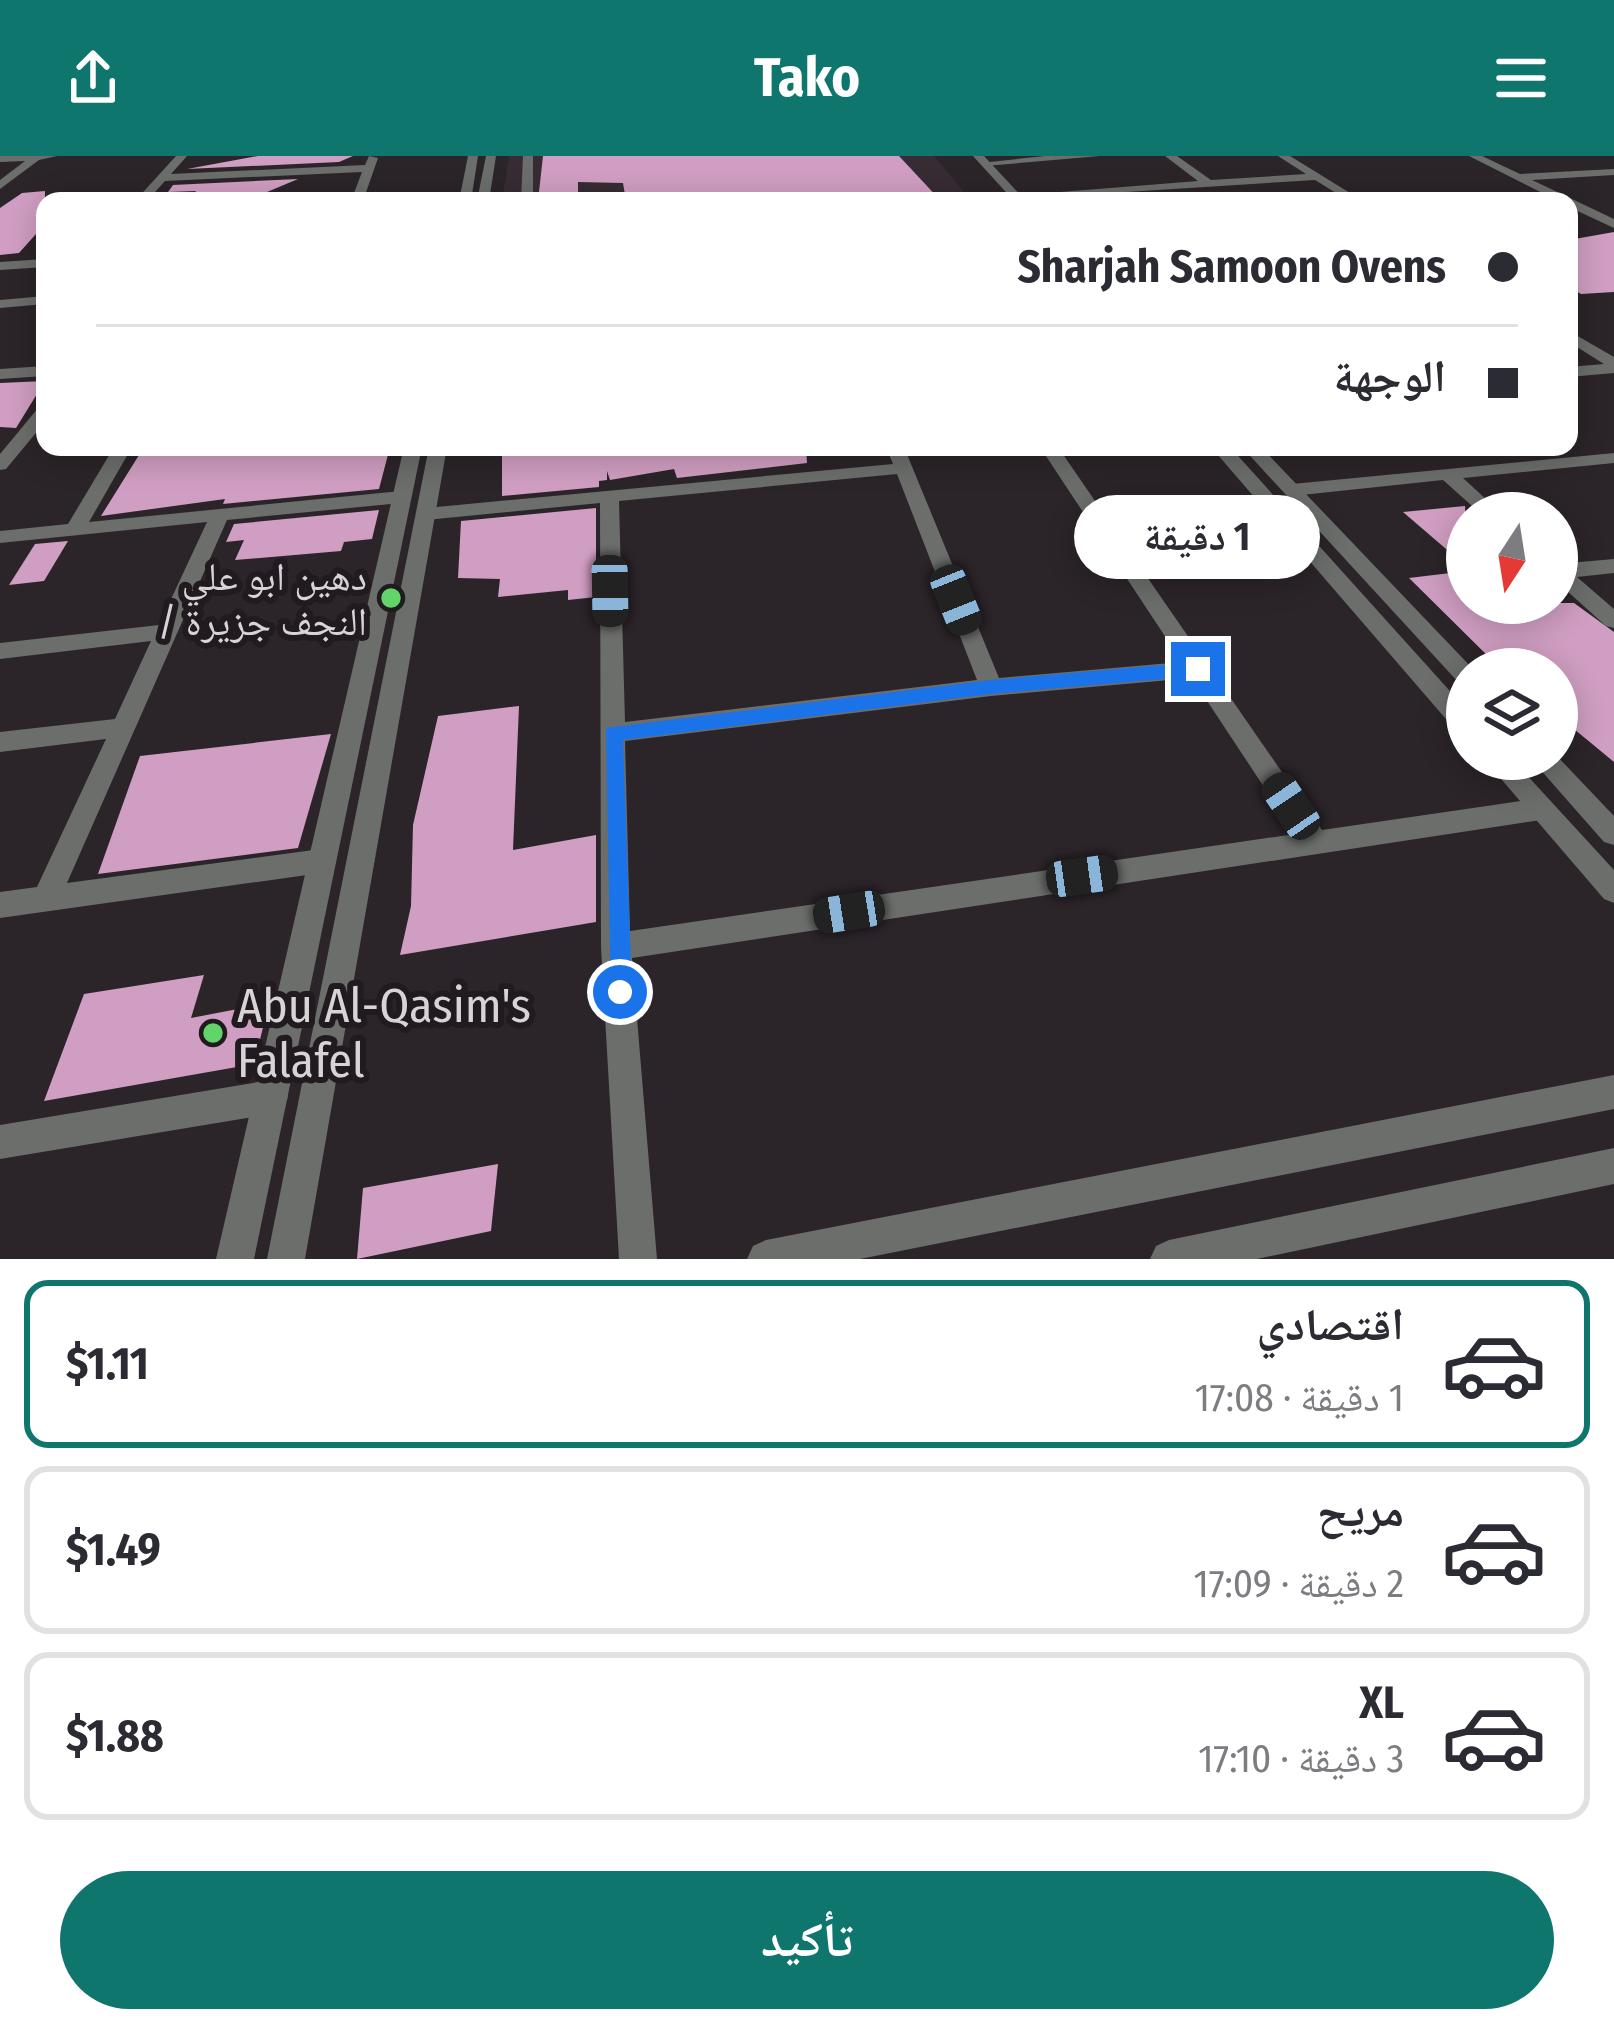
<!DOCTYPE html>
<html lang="ar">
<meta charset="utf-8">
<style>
:root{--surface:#fff;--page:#f7f7f7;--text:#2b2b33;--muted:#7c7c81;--line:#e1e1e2;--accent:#0f766e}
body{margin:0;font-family:"Fira Sans Condensed","Noto Naskh Arabic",sans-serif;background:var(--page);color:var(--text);direction:rtl;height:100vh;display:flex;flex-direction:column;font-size:45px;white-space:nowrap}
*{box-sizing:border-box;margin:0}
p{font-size:39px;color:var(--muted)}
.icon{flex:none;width:66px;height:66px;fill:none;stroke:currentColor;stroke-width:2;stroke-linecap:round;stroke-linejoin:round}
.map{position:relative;height:1103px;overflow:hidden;direction:ltr}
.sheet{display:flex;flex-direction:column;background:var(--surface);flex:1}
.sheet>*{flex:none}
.banner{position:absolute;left:36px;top:36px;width:1542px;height:264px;border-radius:24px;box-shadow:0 6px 30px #0003;direction:rtl;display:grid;align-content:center;height:264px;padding:0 60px;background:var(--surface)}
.needle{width:78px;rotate:192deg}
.controls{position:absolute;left:1446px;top:336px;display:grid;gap:24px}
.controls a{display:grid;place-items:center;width:132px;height:132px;border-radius:50%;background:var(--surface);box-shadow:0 6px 30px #0003;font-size:60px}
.end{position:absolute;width:54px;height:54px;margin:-27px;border:15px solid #1a73e8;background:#fff;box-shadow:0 0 0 6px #fff}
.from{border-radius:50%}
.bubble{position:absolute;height:84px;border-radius:42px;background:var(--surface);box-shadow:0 6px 30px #0003;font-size:39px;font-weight:700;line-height:84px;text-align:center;direction:rtl}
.car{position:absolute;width:36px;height:72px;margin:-36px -18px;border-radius:15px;box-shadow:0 0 9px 3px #0007;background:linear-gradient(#222 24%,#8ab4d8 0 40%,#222 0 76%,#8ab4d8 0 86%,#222 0)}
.banner b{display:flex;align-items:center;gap:42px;height:114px;font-size:45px}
.banner b+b{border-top:3px solid var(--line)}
.banner i{width:30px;height:30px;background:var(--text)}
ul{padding:21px 0 0;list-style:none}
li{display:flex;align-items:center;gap:36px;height:168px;margin:0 24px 18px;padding:0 36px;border:6px solid var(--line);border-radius:24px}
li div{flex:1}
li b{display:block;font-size:45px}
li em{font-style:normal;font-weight:700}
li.current{border-color:var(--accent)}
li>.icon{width:108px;height:108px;stroke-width:1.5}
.button{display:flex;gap:24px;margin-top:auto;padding:24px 60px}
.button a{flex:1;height:138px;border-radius:72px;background:var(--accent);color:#fff;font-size:48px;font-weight:700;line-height:138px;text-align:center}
header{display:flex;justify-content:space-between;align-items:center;height:156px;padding:0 60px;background:var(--accent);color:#fff;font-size:54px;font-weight:700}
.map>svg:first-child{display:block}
.built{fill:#372b34}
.building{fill:#d09ec2}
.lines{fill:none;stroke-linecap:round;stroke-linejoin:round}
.minor{fill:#6b6e6b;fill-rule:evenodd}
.tertiary{fill:#6b6e6b;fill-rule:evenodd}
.route{fill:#1a73e8}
.poi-dot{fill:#63d469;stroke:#211b1f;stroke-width:4.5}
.labels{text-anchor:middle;stroke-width:12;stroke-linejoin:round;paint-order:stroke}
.poi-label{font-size:39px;fill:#d8d3d6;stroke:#211b1f;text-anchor:end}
.near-poi-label{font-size:48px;fill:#d8d3d6;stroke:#211b1f;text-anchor:start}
</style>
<header><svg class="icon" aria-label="menu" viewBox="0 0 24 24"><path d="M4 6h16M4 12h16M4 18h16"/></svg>Tako<svg class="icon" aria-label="share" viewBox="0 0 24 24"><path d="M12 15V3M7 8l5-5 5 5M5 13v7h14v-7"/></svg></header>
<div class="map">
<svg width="1614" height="1103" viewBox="0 0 1614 1103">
<rect width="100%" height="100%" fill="#2b2429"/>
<path class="built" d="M509,0h425l38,45h-470z"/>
<g class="building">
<path d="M258,0h95l-14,6 -152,7z"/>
<path d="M543,0h356l42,45h-315l-3,-18 -45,-1v19h-40z"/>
<path d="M298,23l-38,16 -71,5 7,-9 -28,1 5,-7z"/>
<path d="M45,35v42l-9,1 -17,19 -19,2v-47l22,-15z"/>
<path d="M1614,76v60l-33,2 -12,-7v-47z"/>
<path d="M45,225l-29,47 -16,-1v-44z"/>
<path d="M144,291h246l-11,42 -156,15 2,-5 -124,17z"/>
<path d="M502,291h304l1,16 -130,15 -3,-9 -64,11 -3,-9v9l-8,1v6l-97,9z"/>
<path d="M1465,350l2,61 -64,-55z"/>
<path d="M596,352v89l-28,3v-10l-70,7 2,-18 -42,-1 3,-57z"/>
<path d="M379,354l-7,29 -28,3 -3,9 -106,9 9,-20 -18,2 8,-18z"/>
<path d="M68,385l-24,40 -35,4 26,-41z"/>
<path d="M1467,415v32h107l40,29v130l-57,-47v-46h-56l-92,-91z"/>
<path d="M519,550l-6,144 83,-15v87l-196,33 11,-49 2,-81 25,-109z"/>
<path d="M331,578l-33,114 -200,26 42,-118z"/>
<path d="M204,819l-13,43 78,-15 -15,61 -210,37 40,-107z"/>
<path d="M498,1008l-7,67 -134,28 6,-71z"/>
</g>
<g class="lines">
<g class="minor">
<path d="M0,0h57l-18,4 -39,29v-9l25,-19 -25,1z"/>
<path d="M176,0h11l-16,18 194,-9 4,-9 9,2 -15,43h-12l11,-29 -197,9 -18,20h-12z"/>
<path d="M523,0h10v45h-12z"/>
<path d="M1045,0h55l-115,10 -5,-3z"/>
<path d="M1165,0h12l34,24 95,-6 -28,-18h12l73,45h-14l-34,-21 -299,19 -6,-3 188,-15z"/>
<path d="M1469,0h13l38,18 94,-5v6l-82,5 82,39v9l-45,-21v-6h-11z"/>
<path d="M45,103v8l-45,3v-8z"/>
<path d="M45,140v8l-45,4v-8z"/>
<path d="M1569,175l45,26v16l-45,4v-10l35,-3 -35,-22z"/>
<path d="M45,210v10l-45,3v-10z"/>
<path d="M45,250v16l-39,47 -6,1v-16l39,-47z"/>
<path d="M114,291h18l-43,75 312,-31 9,6 -9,6 -174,17 -160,363 254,-34 10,4 4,8 -4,8 -10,4 -321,45v-26l37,-5 69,-148 -106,13v-20l115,-13 36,-78 -151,18v-16l159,-18 48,-103 -207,21v-12l68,-7z"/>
<path d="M886,291h18l95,231 183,-16 -142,-215h18l61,89 174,-18 3,4 -10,6 -159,20 195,282 219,-32 9,3 4,8 -4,8 -9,3 -909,138 25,301h-38l-18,-312 -1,-444 -174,17 -10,-6 10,-6 467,-44zM897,318l80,206 -352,42 -6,-221zM1192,522l103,156 -665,97 -5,-190 366,-45z"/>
<path d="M1614,297v10l-151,15 38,35h-21l-37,-33 -151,16 -9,-6 9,-6z"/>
<path d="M1614,403v14l-37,4 37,32v19l-8,-2 -49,-44v-18z"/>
<path d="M1614,919v34l-754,150h-113l6,-13 13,-6z"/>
<path d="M271,924l12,5 5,12 -5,12 -12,5 -271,45v-34z"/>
<path d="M1614,992v36l-357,75h-107l6,-13 13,-6z"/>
</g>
<g class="tertiary">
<path d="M468,0h10l-7,45h-12z"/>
<path d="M486,0h10l-7,45h-12z"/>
<path d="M973,0h11l42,45h-12z"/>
<path d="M404,291h18l-168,812h-38z"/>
<path d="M429,291h18l-142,812h-38z"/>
<path d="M1211,291h19l237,263v25l-9,-2z"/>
<path d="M1242,291h19l212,222h-6v16l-8,-2z"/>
<path d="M1557,600l57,60v29l-10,-3 -73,-83z"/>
<path d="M1484,603h28l102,111v33l-10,-4z"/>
</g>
</g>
<path class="route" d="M1198,506l10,7 -10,7 -207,18 -368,46 9,252 -4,8h-17l-5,-272 385,-48z"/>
<g class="poi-dot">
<circle cx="391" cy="442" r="12"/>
<circle cx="213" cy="877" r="12"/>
</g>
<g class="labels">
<g class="poi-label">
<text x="367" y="434">دهين ابو علي<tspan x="367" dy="45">/ النجف جزيرة</tspan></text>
</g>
<g class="near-poi-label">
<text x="237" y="866">Abu Al-Qasim's<tspan x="237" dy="55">Falafel</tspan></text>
</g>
</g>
</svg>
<div class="controls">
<a><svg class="needle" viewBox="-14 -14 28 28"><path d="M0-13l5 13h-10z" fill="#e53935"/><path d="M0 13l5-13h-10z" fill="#7c7c81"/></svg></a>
<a><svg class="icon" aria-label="layers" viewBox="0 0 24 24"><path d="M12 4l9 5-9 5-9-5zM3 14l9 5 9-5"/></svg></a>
</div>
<i class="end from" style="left:620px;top:836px"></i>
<i class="end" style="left:1198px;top:513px"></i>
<div class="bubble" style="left:1074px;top:339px;width:246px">1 دقيقة</div>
<i class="car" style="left:610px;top:435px;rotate:179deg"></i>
<i class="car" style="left:956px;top:444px;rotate:158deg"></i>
<i class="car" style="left:1291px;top:650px;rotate:326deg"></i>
<i class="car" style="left:1082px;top:720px;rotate:82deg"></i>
<i class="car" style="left:849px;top:756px;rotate:261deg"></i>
<div class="banner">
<b><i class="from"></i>Sharjah Samoon Ovens</b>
<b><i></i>الوجهة</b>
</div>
</div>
<section class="sheet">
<ul>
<li class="current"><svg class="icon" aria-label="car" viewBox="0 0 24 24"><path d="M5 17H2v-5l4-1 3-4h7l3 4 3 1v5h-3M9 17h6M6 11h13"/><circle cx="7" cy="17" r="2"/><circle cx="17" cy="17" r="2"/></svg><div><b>اقتصادي</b><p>1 دقيقة · 17:08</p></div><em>$1.11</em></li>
<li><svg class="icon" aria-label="car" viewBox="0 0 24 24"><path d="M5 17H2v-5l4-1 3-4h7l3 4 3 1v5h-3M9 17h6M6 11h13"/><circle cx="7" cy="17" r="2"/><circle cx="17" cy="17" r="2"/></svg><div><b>مريح</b><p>2 دقيقة · 17:09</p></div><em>$1.49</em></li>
<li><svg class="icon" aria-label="car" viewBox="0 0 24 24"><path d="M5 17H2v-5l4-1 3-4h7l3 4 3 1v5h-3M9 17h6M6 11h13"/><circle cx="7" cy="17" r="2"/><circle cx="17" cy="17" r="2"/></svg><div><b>XL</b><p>3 دقيقة · 17:10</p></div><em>$1.88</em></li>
</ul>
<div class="button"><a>تأكيد</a></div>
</section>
